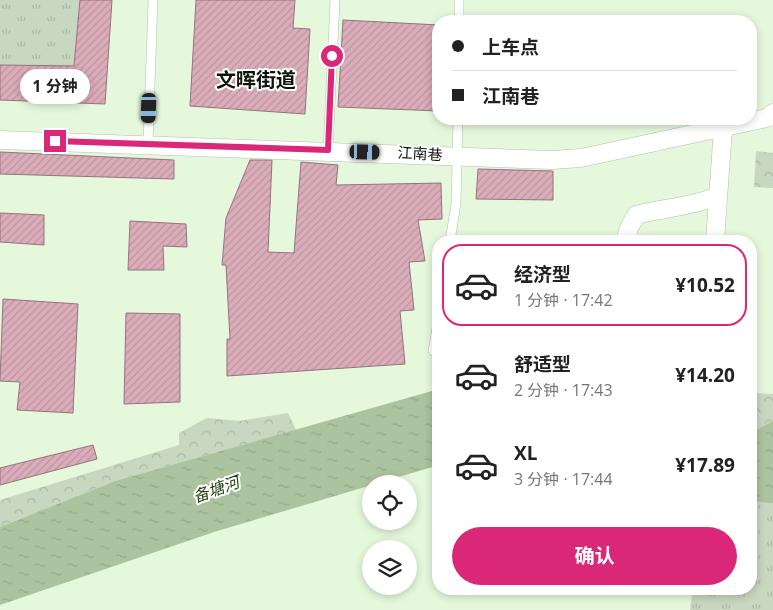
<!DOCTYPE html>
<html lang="zh">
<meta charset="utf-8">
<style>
:root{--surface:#fff;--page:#f6f6f6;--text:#222;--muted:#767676;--line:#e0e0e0;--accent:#db2777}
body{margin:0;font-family:"Open Sans","Noto Sans SC",sans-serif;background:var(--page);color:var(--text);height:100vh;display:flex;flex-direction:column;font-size:19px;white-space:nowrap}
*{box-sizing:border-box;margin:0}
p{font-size:16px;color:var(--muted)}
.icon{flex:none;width:28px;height:28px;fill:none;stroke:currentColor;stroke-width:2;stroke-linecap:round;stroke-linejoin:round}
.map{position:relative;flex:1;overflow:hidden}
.panel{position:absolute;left:432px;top:235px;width:325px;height:360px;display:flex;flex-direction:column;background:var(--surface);border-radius:20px;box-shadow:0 2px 8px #0003}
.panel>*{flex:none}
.hud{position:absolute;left:432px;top:15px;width:325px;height:110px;border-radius:20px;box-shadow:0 2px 8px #0003;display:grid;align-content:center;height:110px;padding:0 20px;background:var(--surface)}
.fabs{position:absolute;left:362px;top:475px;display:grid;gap:10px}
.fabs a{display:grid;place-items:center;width:55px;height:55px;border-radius:50%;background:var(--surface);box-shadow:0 2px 8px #0003;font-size:25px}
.end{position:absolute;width:22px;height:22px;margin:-11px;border:6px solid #db2777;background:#fff;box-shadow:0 0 0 2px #fff}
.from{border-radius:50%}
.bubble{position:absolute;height:35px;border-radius:18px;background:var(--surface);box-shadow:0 2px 8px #0003;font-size:16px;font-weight:700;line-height:35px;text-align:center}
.car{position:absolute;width:15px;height:30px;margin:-15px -8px;border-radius:6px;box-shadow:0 0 4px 1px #0007;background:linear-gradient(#222 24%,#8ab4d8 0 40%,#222 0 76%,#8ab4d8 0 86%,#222 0)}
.hud b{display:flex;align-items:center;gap:18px;height:48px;font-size:19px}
.hud b+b{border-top:1px solid var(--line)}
.hud i{width:12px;height:12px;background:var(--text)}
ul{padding:9px 0 0;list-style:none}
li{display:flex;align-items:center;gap:15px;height:82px;margin:0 10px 8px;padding:0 10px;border:2px solid transparent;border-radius:20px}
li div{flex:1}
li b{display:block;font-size:19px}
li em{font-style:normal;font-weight:700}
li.current{border-color:var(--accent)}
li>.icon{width:45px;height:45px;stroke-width:1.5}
.cta{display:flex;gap:10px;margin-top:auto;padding:10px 20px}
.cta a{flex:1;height:58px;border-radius:30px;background:var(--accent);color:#fff;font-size:20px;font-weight:700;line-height:58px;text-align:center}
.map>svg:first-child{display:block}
.grass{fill:url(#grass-tufts)}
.forest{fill:url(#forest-crowns)}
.water{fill:url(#water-ripples)}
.building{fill:url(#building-hatch);stroke:#94737c}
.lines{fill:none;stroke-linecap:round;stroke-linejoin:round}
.service-casing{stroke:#afc2a6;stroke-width:10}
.minor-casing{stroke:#afc2a6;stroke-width:19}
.service{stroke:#fff;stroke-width:9}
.minor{stroke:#fff;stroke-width:18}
.route{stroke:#db2777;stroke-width:6}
.labels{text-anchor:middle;stroke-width:4;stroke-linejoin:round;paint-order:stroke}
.street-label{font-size:15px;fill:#0d140a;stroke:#fff}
.water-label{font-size:16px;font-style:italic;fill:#1e3c08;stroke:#fff}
.district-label{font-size:20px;font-weight:bold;fill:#0d140a;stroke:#fff}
</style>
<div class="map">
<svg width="773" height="610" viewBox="0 0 773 610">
<defs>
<pattern id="grass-tufts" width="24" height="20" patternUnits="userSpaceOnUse" patternTransform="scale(1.25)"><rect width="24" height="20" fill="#c8d7c0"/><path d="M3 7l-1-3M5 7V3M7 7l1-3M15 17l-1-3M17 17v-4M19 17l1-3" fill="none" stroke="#abb8a4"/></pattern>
<pattern id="forest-crowns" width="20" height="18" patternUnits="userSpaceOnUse" patternTransform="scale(1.25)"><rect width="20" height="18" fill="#c8d7c0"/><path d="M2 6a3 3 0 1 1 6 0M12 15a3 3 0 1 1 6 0" fill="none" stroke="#abb8a4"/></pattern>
<pattern id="water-ripples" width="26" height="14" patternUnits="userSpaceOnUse" patternTransform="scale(1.25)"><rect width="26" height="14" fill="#abc39f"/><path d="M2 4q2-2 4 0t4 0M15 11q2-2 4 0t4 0" fill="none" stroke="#92a788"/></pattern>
<pattern id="building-hatch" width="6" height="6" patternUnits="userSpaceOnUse" patternTransform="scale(1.25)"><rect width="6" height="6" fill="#dbadba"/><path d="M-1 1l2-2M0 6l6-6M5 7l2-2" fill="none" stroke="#bb949f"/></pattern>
</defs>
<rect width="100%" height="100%" fill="#e5f8dc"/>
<g class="grass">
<path d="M0,0h99l-10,85 -89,-6z"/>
<path d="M751,490l22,4v116h-83l3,-21h58z"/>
</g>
<g class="forest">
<path d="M756,151l17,2v35l-19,-1z"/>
<path d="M751,393l22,1v27l-19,12h-3z"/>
<path d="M288,413l8,17 -181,51 -115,46v-27l179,-55v-12l28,-15 32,3z"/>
</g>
<g class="water">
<path d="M439,389v76l-225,67 -214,73v-78l115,-46z"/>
<path d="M773,421v82l-22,-2v-68z"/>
</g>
<g class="building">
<path d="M80,0h32l-7,104 -105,-4v-35l74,1z"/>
<path d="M196,0h99l-2,28 17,1 -5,85 -115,-8z"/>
<path d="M343,20l96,5v86l-101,-4z"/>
<path d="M0,152l174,8v19l-174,-5z"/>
<path d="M250,160h22l-4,92 26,1 7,-91 37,3 -2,20 105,-2 1,36 -24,1 7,41 -16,1 5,48 -14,1 5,53 -178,12v-37h3l-4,-74h-4l4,-47z"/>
<path d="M478,169l75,2v29l-77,-1z"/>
<path d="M0,213l44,2v30l-44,-3z"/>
<path d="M130,221l56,3 1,23 -24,-1 1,24h-36z"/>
<path d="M3,299l75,5 -5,109 -56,-3 3,-28 -20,-1z"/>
<path d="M126,313l54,1v88l-56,2z"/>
<path d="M93,445l4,14 -97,26v-17z"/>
</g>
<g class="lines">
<defs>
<g id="service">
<path d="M459,21v-21"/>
<path d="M148,144l5,-144"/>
<path d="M328,150l7,-150"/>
<path d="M450,241l6,-37 2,-85"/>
<path d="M433,351l6,-35"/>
</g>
<g id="minor">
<path d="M0,140l552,20 29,-2 186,-40 6,-5"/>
<path d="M625,241l4,-13 7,-13c29,-8 52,-7 82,-19"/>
<path d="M715,241l8,-113"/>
</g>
</defs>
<use href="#service" class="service-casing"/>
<use href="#minor" class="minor-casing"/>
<use href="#service" class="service"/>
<use href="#minor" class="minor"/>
</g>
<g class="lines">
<path class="route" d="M55,141l273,9 4,-94"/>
</g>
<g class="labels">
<g class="street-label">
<text transform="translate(420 154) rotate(3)" y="5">江南巷</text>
</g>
<g class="water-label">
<text transform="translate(216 489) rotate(-20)" y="6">备塘河</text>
</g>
<g class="district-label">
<text x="256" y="87">文晖街道</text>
</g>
</g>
</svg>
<div class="fabs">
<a><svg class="icon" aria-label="locate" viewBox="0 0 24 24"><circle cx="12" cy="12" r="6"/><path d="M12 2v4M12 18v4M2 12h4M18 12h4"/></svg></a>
<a><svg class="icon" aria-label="layers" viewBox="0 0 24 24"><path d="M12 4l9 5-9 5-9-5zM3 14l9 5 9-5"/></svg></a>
</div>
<i class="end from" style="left:332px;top:56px"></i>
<i class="end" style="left:55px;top:141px"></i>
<div class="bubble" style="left:20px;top:69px;width:70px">1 分钟</div>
<i class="car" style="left:149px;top:108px;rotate:182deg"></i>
<i class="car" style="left:365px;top:152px;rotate:92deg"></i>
<div class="hud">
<b><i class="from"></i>上车点</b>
<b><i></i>江南巷</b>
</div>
<section class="panel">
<ul>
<li class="current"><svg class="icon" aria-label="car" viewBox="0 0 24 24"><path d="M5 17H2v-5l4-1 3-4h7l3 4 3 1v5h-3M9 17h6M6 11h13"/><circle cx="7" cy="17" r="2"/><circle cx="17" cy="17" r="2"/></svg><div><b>经济型</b><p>1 分钟 · 17:42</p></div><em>¥10.52</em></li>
<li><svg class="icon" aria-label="car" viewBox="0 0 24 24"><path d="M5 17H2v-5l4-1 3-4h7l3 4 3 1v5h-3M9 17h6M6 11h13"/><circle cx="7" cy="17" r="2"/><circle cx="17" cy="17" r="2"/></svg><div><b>舒适型</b><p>2 分钟 · 17:43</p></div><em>¥14.20</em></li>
<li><svg class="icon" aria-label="car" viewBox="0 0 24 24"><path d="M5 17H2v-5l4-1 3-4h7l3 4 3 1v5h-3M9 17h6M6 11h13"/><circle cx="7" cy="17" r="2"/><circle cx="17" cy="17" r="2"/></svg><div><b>XL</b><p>3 分钟 · 17:44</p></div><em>¥17.89</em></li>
</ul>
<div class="cta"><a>确认</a></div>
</section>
</div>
